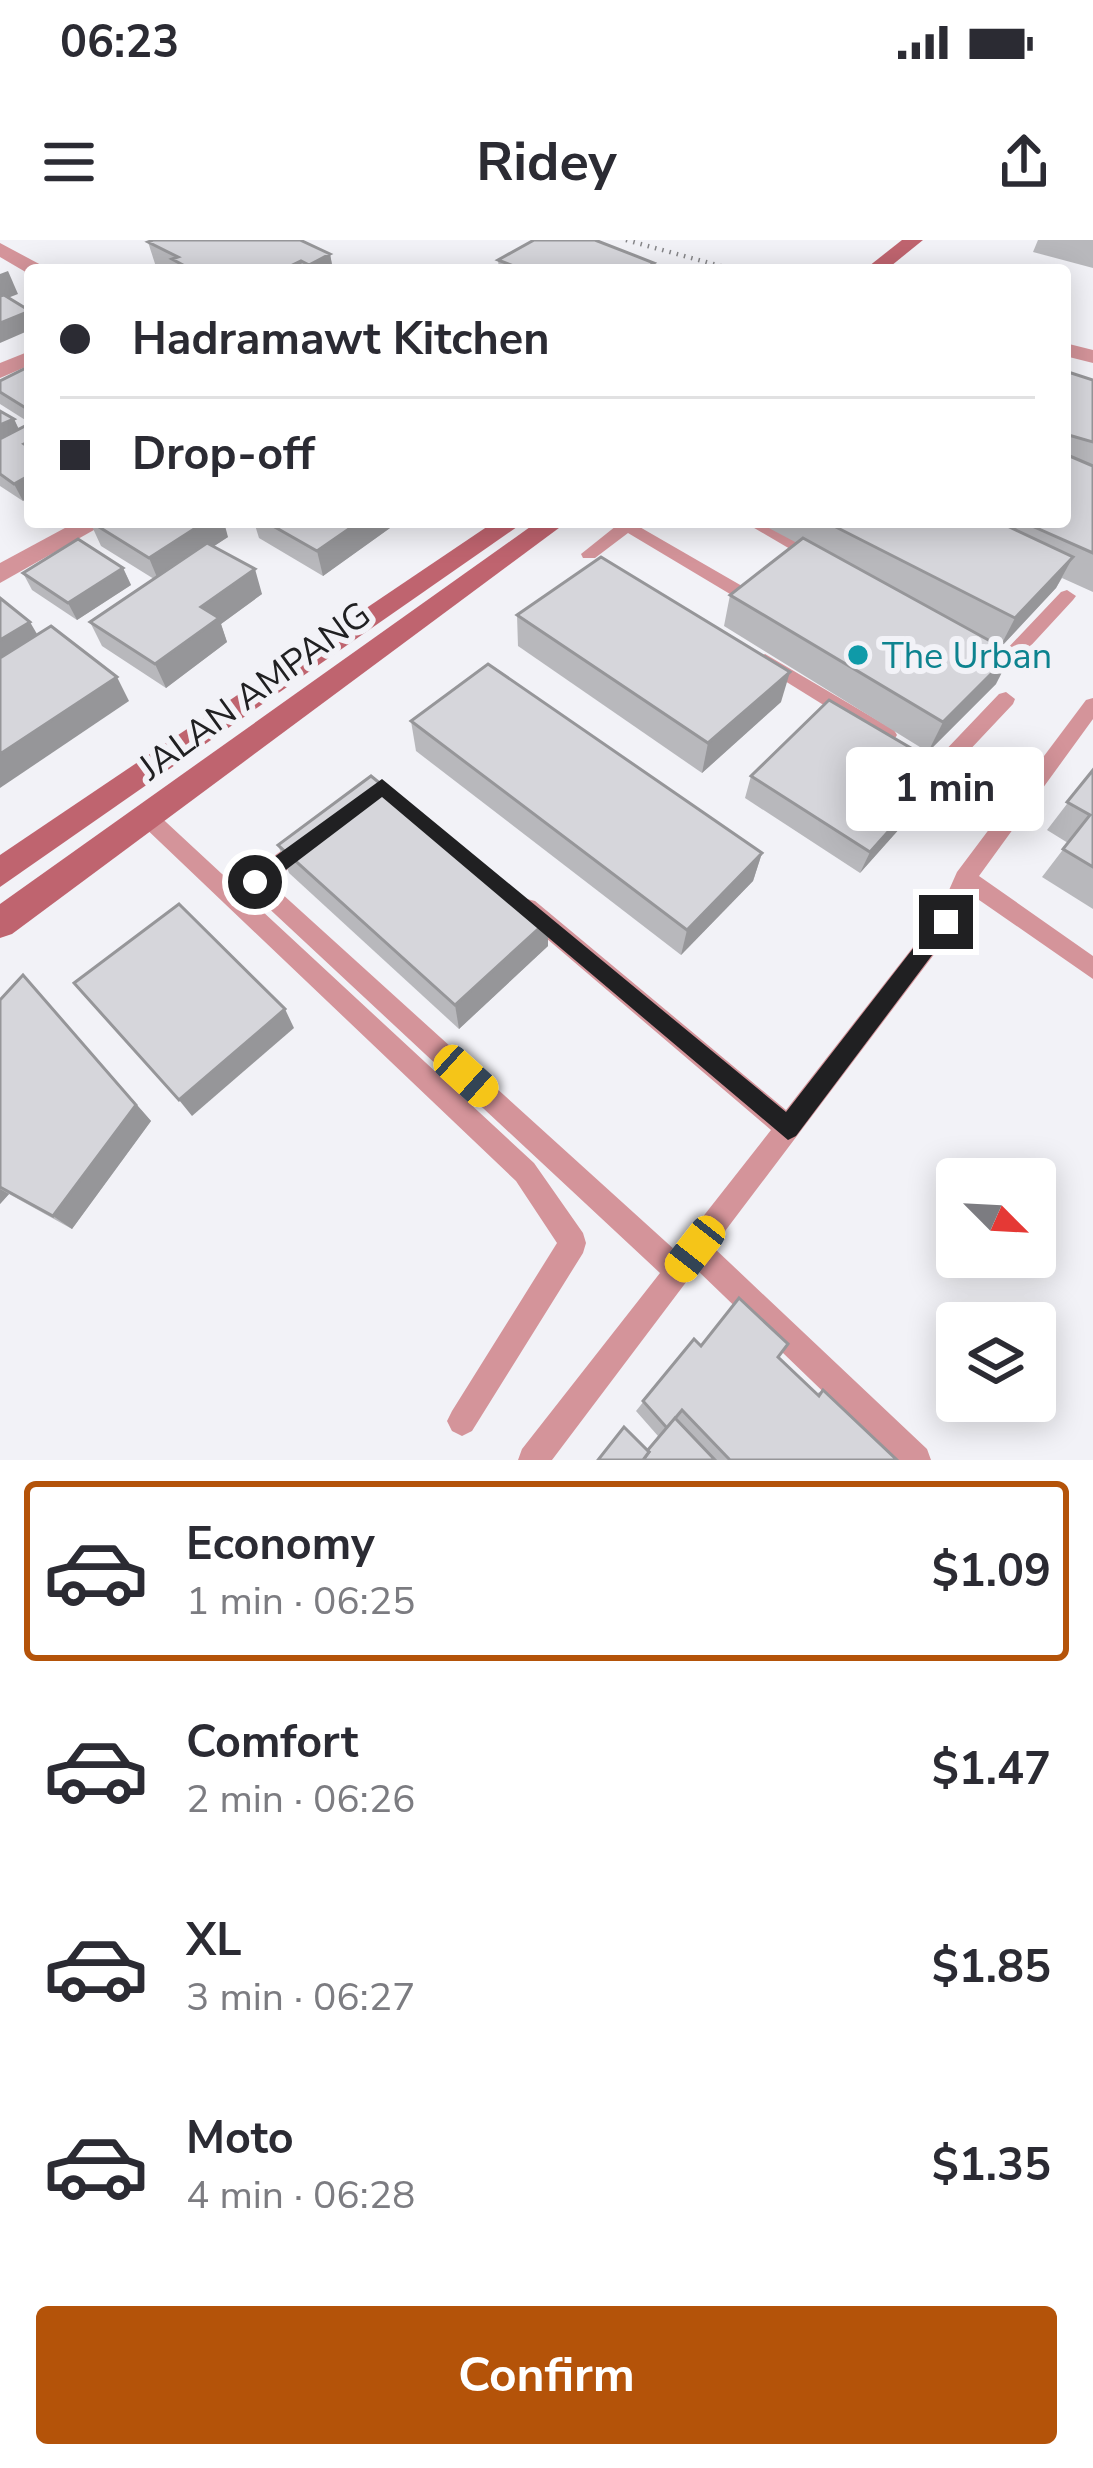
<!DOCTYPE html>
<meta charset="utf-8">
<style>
:root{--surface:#fff;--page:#f2f2f3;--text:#2b2b33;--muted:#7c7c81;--line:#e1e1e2;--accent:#b45309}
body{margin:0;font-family:"Nunito Sans",sans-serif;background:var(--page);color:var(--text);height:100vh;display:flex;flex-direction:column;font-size:45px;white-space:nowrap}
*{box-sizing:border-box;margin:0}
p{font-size:39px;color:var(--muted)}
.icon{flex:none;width:66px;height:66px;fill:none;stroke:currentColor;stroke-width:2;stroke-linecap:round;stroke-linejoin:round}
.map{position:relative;height:1220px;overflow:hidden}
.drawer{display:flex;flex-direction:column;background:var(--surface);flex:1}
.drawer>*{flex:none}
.hud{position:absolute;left:24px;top:24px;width:1047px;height:264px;border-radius:12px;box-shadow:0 6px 30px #0003;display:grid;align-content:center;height:264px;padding:0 36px;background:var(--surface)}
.needle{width:78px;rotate:114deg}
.buttons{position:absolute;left:936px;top:918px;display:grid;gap:24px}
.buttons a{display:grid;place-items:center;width:120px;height:120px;border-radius:12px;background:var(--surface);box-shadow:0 6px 30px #0003;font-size:60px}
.end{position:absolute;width:54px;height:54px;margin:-27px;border:15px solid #202022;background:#fff;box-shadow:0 0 0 6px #fff}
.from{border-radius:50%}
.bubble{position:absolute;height:84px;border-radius:12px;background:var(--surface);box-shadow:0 6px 30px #0003;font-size:39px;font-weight:700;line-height:84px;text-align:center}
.car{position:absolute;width:36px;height:72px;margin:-36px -18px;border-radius:15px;box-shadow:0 0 9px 3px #0007;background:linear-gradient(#f5c518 24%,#345 0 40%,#f5c518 0 76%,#345 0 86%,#f5c518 0)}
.hud b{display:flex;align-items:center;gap:42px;height:114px;font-size:45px}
.hud b+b{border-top:3px solid var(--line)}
.hud i{width:30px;height:30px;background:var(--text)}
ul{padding:21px 0 0;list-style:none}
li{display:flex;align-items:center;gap:36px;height:180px;margin:0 24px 18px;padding:0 12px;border:6px solid transparent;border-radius:12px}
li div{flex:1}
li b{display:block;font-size:45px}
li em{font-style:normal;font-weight:700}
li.current{border-color:var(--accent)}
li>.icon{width:108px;height:108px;stroke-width:1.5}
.cta{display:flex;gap:24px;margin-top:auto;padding:24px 36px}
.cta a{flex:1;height:138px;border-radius:12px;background:var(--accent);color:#fff;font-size:48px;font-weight:700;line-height:138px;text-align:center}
.status{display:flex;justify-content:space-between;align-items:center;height:84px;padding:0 60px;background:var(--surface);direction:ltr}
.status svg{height:33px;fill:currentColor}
header{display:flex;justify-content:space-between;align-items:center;height:156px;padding:0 36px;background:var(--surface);font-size:54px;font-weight:700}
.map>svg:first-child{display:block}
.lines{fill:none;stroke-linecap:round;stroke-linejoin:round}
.path{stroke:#868689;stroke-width:4.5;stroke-dasharray:1.5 6;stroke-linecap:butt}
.service{fill:#d4949a;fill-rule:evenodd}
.minor{fill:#d4949a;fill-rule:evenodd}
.secondary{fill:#bf646f;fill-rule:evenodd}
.wall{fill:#b8b8bc}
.shaded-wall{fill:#969699}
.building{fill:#d6d6db;stroke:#969699;stroke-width:3}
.route{fill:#202022}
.culture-dot{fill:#0f9aa8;stroke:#f2f2f7;stroke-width:4.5}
.labels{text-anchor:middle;stroke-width:12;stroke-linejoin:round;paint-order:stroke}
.culture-label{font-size:36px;fill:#0d838f;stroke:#f2f2f7;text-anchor:start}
.street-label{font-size:36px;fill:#202022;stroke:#f2f2f7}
</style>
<div class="status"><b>06:23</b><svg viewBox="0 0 49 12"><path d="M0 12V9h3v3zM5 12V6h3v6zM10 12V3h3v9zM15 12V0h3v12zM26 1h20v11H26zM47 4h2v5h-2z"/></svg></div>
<header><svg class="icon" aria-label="menu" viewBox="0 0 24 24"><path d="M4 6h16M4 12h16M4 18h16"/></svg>Ridey<svg class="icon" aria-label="share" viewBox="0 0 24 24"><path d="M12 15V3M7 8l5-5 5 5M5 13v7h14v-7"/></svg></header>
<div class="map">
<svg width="1093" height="1220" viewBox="0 0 1093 1220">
<rect width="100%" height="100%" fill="#f2f2f7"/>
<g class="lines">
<path class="path" d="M626,0l109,30"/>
<g class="service">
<path d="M641,282l-3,4 104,60v8h-12l-102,-61 -33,25h-12l-2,-4 40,-32z"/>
<path d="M744,282h20l64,37 -2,4h-12z"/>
<path d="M1067,350l9,6 -3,4 -59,64c-12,3 -31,-7 -38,-17l3,-4 6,-2 21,9 55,-58z"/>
<path d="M765,414l129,76 3,5 -3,5h-14l-121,-75 -3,-5z"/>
<path d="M1006,452l9,7 -2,5 -65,69c-13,5 -33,-8 -40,-19l3,-5 7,-2 21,10 60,-63z"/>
<path d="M1093,458v21l-114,157 114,80v23l-124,-86 -15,35 -241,319 214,202 4,11h-37l-198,-191 -144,191h-34l4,-11 138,-176 -413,-385 -3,-6 3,-6 53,-39h14l3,6 -3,6 -44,34 406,368 95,-121 -252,-215 -3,-7 3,-7 8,-2 8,2 251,209 152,-195 19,-43 129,-172z"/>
<path d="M146,568l7,2 381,353 49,70 3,10 -3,10 -111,178 -10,5 -10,-5 -5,-10 5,-10 105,-168 -41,-62 -377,-359 -3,-6 3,-6z"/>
</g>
<g class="minor">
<path d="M0,3l43,23 3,4h-16l-1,4 -29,-17z"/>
<path d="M1065,103l28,7v13l-28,-7z"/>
<path d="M30,111v14l-30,13v-15z"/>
<path d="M76,282h32l-108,61v-20z"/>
</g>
<g class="secondary">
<path d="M902,0h21l-37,30h-22z"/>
<path d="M494,282h30l-524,365v-32z"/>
<path d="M537,282h30l-555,412 -12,4v-34z"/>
</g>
</g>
<g class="wall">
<path d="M1038,0h55v28l-60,-16z"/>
<path d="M148,2l182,12 3,16h-176z"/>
<path d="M498,20l156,6 11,4h-166z"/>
<path d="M30,126v57l-30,-19v-23z"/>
<path d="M1065,131l28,9v212l-31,-14 -6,10 -55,59 -5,37 -68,68 -204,-126 6,-31 67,-52 -32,-17 1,-4h299z"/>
<path d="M0,171l14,8 5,11 4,71 -23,-15z"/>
<path d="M90,282l138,15 -14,9 48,48 -41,30 6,18 -61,46 -64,-42 -12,-24 64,-43 -53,-33z"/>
<path d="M254,282h154l-6,4 -5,-3 -74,53 -64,-38z"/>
<path d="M123,328l8,17 -54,35 -45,-30 -9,-17z"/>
<path d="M517,375l264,87 -79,71 -184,-127z"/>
<path d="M411,481l351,132 -9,28 -72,74 -265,-204z"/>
<path d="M945,528l-12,23 -73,82 -115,-75 6,-22z"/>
<path d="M1093,530v139l-51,-32 26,-34 -21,-13z"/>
<path d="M278,605l270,101 -89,83 -170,-156z"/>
<path d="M41,755l110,126 -79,108 -63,-35 -9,10v-204z"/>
<path d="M694,1099l6,7 78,11 38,37 7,-4 74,70h-299l49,-9 11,-15 -22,-25z"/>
</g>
<g class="shaded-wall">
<path d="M330,14l3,16h-23l-1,-5z"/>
<path d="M301,21l2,9h-21z"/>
<path d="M8,31l10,23 -18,7v-27z"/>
<path d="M30,71v19l-30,13v-20z"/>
<path d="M14,179l8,17 -22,9v-20z"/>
<path d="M30,235v22l-7,4 -9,-17z"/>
<path d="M205,282h19l4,15 -69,45 -10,-24z"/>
<path d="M359,282l38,1 -74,53 -6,-25z"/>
<path d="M1073,317l-17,31 -57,61 16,-31z"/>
<path d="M123,328l8,17 -54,35 -9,-17z"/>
<path d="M255,329l7,25 -41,30 6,18 -61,46 -11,-24 46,-57z"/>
<path d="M30,382l14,24 -44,27v-33z"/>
<path d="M1012,413l-16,31 -68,68 15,-30z"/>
<path d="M790,432l-9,30 -79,71 6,-30z"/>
<path d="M117,437l12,24 -129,87v-34z"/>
<path d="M945,528l-12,23 -73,82 10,-21z"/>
<path d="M762,613l-9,28 -72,74 6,-25z"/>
<path d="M548,680v26l-89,83 -4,-24z"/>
<path d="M23,735l128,146 -79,108 -19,-13z"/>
<path d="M285,769l9,19 -102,88 -13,-16z"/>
<path d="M0,949l9,5 -9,10z"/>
</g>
<g class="building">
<path d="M153,0h147l30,14 -21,11 -8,-4 -19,9h-113l12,-6 -9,-5 6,-2 -30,-15z"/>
<path d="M534,0h61l59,23 -3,2 14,5h-141l-26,-10z"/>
<path d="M4,55l26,16 -30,12v-27z"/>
<path d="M30,126v44h-1l-29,-18v-11z"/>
<path d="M1065,131l28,9v62l-28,-8z"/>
<path d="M0,171l14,8 -14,6z"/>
<path d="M27,185l3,2v14l-6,3 6,4v27l-16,9 -14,-10v-35z"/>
<path d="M1065,214l28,12v87l-70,-31h42z"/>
<path d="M91,282h114l-56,36z"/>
<path d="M266,282h93l-42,29z"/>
<path d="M826,282h173l74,35 -58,61z"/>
<path d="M803,298l209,115 -69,69 -213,-127z"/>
<path d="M78,299l45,29 -55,35 -45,-30z"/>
<path d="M207,303l48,26 -54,38 18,11 -64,46 -65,-42z"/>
<path d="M601,317l189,115 -82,71 -191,-128z"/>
<path d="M0,358l30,24 -30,18z"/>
<path d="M51,386l66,51 -117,77v-96z"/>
<path d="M488,424l274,189 -75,77 -276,-209z"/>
<path d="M829,460l116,68 -75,84 -119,-76z"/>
<path d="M1093,530v97l-30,-18 27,-34 -23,-13z"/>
<path d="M371,536l177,144 -93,85 -177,-160z"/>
<path d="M179,664l106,105 -106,91 -105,-117z"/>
<path d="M23,735l113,130 -83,111 -53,-29v-187z"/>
<path d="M739,1058l49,46 -10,13 41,39 4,-6 74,70h-167l-48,-50 -15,18 -24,-27 51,-62 7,7z"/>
<path d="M675,1178l40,42h-72l6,-8 -2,-1z"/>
<path d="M624,1187l25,25 -6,8h-45z"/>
</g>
<path class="route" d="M382,539l404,333 153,-197h15l3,7 -161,214 -8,4 -406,-343 -120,91h-14v-12z"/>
<circle class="culture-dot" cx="858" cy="415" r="12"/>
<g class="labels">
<g class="culture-label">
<text x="882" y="428">The Urban</text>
</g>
<g class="street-label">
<text transform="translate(254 450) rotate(-36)" y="13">JALAN AMPANG</text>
</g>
</g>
</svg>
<div class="buttons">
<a><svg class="needle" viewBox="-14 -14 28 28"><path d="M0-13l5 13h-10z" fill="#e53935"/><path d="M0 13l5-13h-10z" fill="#7c7c81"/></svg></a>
<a><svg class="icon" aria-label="layers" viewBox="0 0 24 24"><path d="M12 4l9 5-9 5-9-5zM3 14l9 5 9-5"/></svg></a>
</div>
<i class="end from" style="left:255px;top:642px"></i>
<i class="end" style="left:946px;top:682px"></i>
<div class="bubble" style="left:846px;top:507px;width:198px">1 min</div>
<i class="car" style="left:466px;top:836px;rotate:132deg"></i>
<i class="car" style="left:695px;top:1009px;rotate:218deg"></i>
<div class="hud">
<b><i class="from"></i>Hadramawt Kitchen</b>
<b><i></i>Drop-off</b>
</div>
</div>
<section class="drawer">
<ul>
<li class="current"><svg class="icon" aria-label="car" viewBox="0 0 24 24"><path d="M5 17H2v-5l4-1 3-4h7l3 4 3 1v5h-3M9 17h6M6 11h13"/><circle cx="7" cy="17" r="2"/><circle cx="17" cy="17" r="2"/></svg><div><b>Economy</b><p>1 min · 06:25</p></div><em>$1.09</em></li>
<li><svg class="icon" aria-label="car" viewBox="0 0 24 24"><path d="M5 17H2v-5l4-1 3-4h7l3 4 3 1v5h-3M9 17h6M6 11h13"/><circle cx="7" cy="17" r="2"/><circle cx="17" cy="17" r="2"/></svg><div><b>Comfort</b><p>2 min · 06:26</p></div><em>$1.47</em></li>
<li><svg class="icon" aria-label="car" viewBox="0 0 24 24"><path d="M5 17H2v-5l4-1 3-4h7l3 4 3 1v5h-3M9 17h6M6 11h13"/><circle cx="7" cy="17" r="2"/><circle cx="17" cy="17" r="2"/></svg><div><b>XL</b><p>3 min · 06:27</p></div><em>$1.85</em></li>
<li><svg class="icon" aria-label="car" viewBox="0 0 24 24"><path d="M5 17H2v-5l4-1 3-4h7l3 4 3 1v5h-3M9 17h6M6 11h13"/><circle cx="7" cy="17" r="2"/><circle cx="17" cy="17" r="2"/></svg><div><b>Moto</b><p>4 min · 06:28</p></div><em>$1.35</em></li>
</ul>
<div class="cta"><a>Confirm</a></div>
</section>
